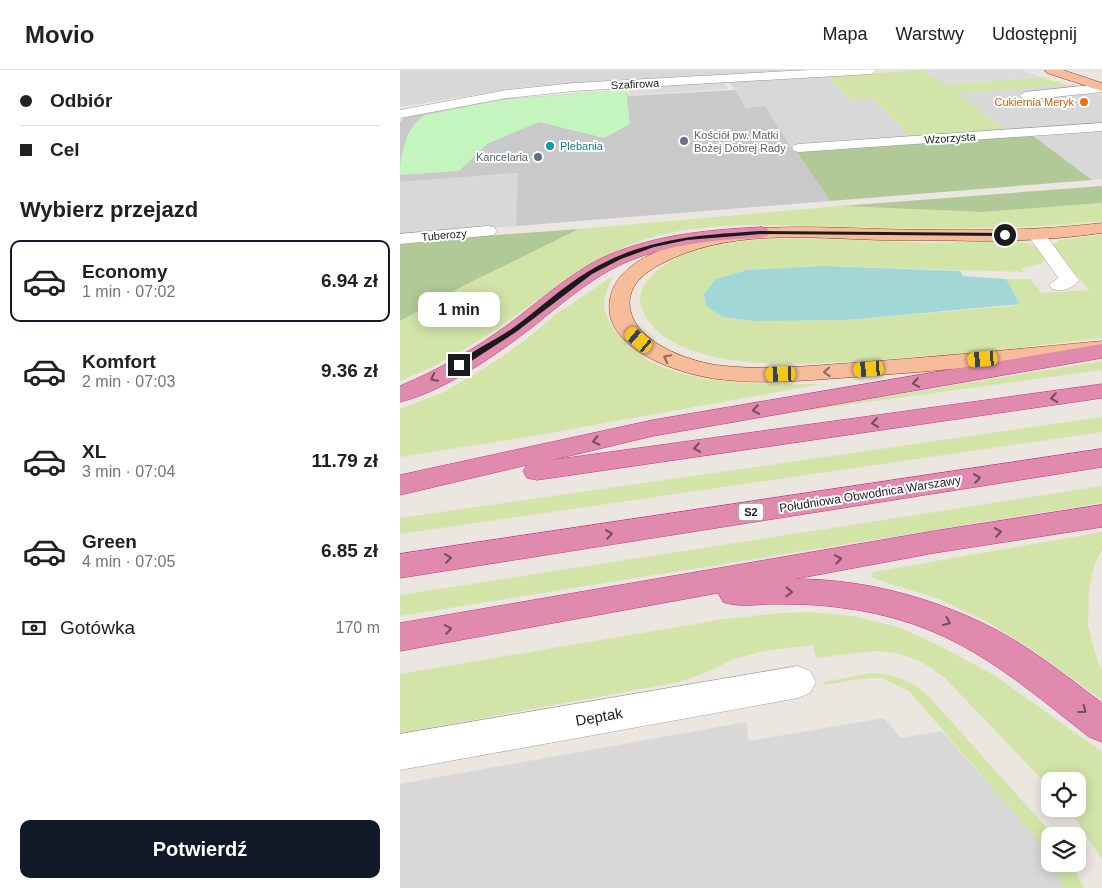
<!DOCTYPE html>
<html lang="pl">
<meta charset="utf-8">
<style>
:root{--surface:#fff;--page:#f2f2f2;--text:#202124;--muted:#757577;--line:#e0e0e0;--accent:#111827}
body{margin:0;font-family:Helvetica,sans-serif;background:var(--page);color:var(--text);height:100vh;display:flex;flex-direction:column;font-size:19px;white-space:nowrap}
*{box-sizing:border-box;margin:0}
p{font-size:16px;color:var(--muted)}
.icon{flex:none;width:28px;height:28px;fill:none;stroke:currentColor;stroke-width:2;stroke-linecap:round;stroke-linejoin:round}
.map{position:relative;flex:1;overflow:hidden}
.panel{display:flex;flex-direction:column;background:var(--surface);width:400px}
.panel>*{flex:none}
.banner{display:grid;align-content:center;height:110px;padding:0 20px;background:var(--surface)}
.buttons{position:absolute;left:641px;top:702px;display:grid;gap:10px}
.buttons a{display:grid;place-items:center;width:45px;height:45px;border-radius:10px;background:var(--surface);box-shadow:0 2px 12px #0003;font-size:25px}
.end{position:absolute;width:22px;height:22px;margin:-11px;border:6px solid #1b1b1b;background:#fff;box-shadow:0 0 0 2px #fff}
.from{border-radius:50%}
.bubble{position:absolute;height:35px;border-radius:10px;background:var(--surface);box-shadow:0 2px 12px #0003;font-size:16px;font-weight:600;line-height:35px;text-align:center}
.car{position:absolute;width:15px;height:30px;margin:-15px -8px;border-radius:6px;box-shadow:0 0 4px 1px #0007;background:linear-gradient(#f5c518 24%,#345 0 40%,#f5c518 0 76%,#345 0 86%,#f5c518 0)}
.banner b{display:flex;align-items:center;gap:18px;height:48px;font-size:19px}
.banner b+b{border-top:1px solid var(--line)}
.banner i{width:12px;height:12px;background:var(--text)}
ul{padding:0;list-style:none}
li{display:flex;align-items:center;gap:15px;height:82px;margin:0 10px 8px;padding:0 10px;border:2px solid transparent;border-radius:10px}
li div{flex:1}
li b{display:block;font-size:19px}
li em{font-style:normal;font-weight:600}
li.on{border-color:var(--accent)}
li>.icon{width:45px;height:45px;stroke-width:1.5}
h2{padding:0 20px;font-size:22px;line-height:60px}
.pay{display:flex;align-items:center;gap:12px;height:55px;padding:0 20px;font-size:19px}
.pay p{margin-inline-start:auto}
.button{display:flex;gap:10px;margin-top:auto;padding:10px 20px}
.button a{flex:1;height:58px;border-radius:10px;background:var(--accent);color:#fff;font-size:20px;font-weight:600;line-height:58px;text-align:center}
header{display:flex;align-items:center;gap:30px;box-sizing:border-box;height:70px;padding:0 25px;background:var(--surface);border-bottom:1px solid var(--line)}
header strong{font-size:24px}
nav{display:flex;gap:28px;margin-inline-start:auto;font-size:18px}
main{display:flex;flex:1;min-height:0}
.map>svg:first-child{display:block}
.residential{fill:#d9d8d8}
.religious{fill:#c9c9c9}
.grass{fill:#d2e4a8}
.forest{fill:#b0c997}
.park{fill:#c5f5be}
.parking{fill:#dbdbdb}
.water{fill:#a2d7d8}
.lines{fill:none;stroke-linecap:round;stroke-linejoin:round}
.minor-casing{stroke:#9c9c9c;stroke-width:1}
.major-casing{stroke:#894308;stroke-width:1}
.highway-casing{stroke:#cb2c84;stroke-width:1}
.minor{fill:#fff;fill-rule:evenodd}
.major{fill:#f6bc9b;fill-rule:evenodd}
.highway{fill:#e08bad;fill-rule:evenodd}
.oneway{stroke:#886c5b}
.oneway2{stroke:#744d5d}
.route{fill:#1b1b1b}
.food-dot{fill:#e8710a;stroke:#fff;stroke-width:2}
.worship-dot{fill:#6b7280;stroke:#fff;stroke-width:2}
.culture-dot{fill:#0f9aa8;stroke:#fff;stroke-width:2}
.service-dot{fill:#5c6f8a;stroke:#fff;stroke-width:2}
.labels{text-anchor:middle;stroke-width:4;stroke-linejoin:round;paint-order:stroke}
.far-street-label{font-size:11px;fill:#1b1b1b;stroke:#fff}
.far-food-label{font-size:11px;fill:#c56008;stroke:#fff;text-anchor:end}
.far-worship-label{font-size:11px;fill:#5b616d;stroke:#fff;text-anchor:start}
.far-culture-label{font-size:11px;fill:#0d838f;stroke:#fff;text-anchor:start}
.far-service-label{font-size:11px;fill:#4e5e75;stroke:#fff;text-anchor:end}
.shield{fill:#fff;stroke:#5f5f5f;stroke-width:1}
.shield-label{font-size:11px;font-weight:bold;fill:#1b1b1b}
.street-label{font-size:12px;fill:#1b1b1b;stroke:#fff}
.near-street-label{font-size:15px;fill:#1b1b1b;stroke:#fff}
</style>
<header>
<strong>Movio</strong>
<nav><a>Mapa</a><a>Warstwy</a><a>Udostępnij</a></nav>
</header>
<main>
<section class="panel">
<div class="banner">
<b><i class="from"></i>Odbiór</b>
<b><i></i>Cel</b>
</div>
<h2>Wybierz przejazd</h2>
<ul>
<li class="on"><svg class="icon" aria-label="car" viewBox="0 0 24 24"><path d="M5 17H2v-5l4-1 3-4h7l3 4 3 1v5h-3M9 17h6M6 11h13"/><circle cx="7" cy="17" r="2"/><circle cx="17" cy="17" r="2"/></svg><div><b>Economy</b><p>1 min · 07:02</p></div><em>6.94 zł</em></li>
<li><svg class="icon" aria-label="car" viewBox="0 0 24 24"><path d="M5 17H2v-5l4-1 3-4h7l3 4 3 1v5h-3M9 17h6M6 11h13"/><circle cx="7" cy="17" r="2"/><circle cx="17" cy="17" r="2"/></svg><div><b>Komfort</b><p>2 min · 07:03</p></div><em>9.36 zł</em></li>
<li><svg class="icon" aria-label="car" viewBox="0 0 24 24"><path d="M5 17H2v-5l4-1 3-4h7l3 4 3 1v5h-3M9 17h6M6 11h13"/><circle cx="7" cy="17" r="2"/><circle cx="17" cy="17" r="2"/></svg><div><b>XL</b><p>3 min · 07:04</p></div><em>11.79 zł</em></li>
<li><svg class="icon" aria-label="car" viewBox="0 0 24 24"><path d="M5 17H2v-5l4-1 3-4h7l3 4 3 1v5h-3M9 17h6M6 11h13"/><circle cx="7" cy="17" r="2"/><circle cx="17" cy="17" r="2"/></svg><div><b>Green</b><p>4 min · 07:05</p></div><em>6.85 zł</em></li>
</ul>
<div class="pay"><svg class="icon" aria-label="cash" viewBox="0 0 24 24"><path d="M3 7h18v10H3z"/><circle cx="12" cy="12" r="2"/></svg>Gotówka<p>170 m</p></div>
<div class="button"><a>Potwierdź</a></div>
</section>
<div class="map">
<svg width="702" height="818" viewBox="0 0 702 818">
<rect width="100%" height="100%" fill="#ece6e0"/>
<g class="residential">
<path d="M0,0h413l-291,17 -122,20z"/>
<path d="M427,6l24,24 23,-1 39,39 -122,9 -26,-41 -19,2 -16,-26z"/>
<path d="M672,14l30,11v30l-94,7 -52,-39z"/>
<path d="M702,60v49l-10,1 -60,-45z"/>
<path d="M119,103l-3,53 -116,10v-54z"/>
<path d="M484,648l17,20 41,-7 103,118 5,15h2l11,24h-663v-104l346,-62 3,19z"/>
</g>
<path class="religious" d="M226,20l2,6 107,-6 11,18 19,-2 26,41h3l36,54 -314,25 2,-53 -118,9v-60l5,-5 110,-21 2,2z"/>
<g class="grass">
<path d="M523,0l23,15 95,-8 26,8 -110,8 51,39 -95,6 -39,-39 -23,1 -24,-24z"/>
<path d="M702,133v18c-83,9 -166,8 -250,6 -63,-1 -130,-7 -192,8 -66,17 -117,64 -173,100 -27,18 -57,34 -87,46v-60l65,-36 114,-56 261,-23 143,6z"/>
<path d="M702,165v103c-77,9 -154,18 -232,22 -52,4 -117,8 -167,-6 -25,-7 -51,-20 -61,-45 -8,-18 9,-35 24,-45 61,-40 198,-21 271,-21 25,0 70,-5 93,1 8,3 11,8 16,15l-5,5 -20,4 3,4 -201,-6 -76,4 -31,9 38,42 93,-1 165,-14 8,-2 -14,-25h24l12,14 47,-3 -35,-41 -1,-4 6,-5z"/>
<path d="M213,206c-4,9 -8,18 -9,29 0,8 7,20 12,27 40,58 143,51 206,52l-284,51 -138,22v-48l44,-17 42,-25 38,-26 31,-26z"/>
<path d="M702,291v9l-292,40 -1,-1z"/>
<path d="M702,347v15l-702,102v-16z"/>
<path d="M702,416v17l-702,113v-21z"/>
<path d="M702,462v18l-7,13 -6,25 -1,37 9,35 5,10v30l-69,-50 -47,-29 -47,-22 -64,-20 -3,-3 1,-4z"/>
<path d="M410,542l42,4 46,11 40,18 56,30 108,77v107l-33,-50h9v-28h-28v7l-105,-110 -23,-16 -25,-9 -24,-2 -57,7 -3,-13 -49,6 -31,8 -23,12 -31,11 -279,51v-59l324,-55 56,-6z"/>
<path d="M471,603c23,0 44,9 60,26l123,137h-4v24l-5,-11 -136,-158 -27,-13 -23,1 -34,6 -1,-3z"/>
<path d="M652,794h20l12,24h-21z"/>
</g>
<g class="forest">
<path d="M632,65l60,45 -262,21 -33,-49z"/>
<path d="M702,116v17l-119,9 -142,-6z"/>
<path d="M179,159l-114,56 -65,36v-79z"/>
</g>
<path class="park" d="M226,20l4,34 -26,14 -65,-16 -52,22 -28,27 -59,4c0,-20 6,-49 25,-60l74,-15z"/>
<g class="parking">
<path d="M523,0h98l20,7 -95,8z"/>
<path d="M324,12l4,7 -98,6 -2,-7z"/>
</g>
<path class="water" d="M423,196l137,5 3,5 43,3 14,25 -173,16 -93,1 -31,-4 -17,-11 -2,-12 12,-15 31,-9z"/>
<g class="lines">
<defs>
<g id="minor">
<path d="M409,0h68l-6,4 -297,17 -67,7 -107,20v-8l107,-20 67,-7z"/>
<path d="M702,14v8l-77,8 -6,-4 6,-4z"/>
<path d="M702,53v8l-303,21 -5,-1 -2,-3 2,-3 5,-1z"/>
<path d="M88,156l6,1 3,4 -3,4 -94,9v-10z"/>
<path d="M636,159l6,1 37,50c-6,9 -17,12 -27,9l-3,-4 9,-7 -1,-2 -30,-42 3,-4z"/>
<path d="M398,596l12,5 6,11 -6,11 -12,5 -398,72v-36z"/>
</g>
<g id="major">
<path d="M645,0h18l39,13v8l-55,-18z"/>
<path d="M702,153v10c-42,6 -83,8 -125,8 -32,-1 -64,0 -96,-1 -74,-2 -154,-12 -222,25 -13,7 -26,17 -29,32 -6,41 54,63 86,68 45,6 91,1 136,-2 83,-6 167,-14 250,-22v14c-82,8 -165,16 -248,22 -45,3 -91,8 -137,2 -38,-5 -116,-30 -107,-80 4,-25 30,-41 51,-49 71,-29 145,-23 219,-21 32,1 64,1 95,1 43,0 85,-2 127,-7z"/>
</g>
<g id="highway">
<path d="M361,157l6,1 3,4 -3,4c-14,3 -30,3 -45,4 -38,4 -76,11 -110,29 -28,15 -52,36 -77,56 -36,28 -90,66 -135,77v-16c38,-16 75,-37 109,-62 29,-22 57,-47 89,-64 51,-25 108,-30 163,-33z"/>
<path d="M702,274v14l-449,78 -101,24 550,-76v14l-565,82 -10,-2 -4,-7 4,-6 -127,30v-20l253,-55z"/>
<path d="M702,379v18l-702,111v-24z"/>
<path d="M702,435v22l-168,26 -139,26c72,0 144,20 207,54 36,20 68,46 100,70v39l-13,-5c-85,-67 -140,-117 -253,-130 -22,-3 -46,-3 -68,-3 -16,1 -30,3 -45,-2l-5,-9 -318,58v-28l534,-92z"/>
</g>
</defs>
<use href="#minor" class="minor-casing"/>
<use href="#major" class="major-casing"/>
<use href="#highway" class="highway-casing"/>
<use href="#minor" class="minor"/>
<use href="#major" class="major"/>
<use href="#highway" class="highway"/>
</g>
<defs><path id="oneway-chevron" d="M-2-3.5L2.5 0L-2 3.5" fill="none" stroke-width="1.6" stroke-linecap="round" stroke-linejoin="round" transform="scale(1.25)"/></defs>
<g class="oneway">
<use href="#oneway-chevron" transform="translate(267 288) rotate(-152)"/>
<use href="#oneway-chevron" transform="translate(427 302) rotate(176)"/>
</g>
<g class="oneway2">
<use href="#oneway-chevron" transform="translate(34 308) rotate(153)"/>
<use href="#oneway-chevron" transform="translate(516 313) rotate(170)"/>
<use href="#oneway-chevron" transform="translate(654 328) rotate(172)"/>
<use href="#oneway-chevron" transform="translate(356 340) rotate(170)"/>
<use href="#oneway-chevron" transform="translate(475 353) rotate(172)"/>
<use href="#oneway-chevron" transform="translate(196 371) rotate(167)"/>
<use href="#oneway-chevron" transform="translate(297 378) rotate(172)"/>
<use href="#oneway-chevron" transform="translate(577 408) rotate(-9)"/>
<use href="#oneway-chevron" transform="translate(598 462) rotate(-9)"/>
<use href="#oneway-chevron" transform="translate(209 464) rotate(-9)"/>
<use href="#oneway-chevron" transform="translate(48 488) rotate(-9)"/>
<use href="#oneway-chevron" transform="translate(438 489) rotate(-10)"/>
<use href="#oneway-chevron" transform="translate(389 522) rotate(3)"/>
<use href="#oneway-chevron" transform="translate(547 552) rotate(23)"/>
<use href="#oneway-chevron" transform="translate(48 559) rotate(-10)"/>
<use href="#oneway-chevron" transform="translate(683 640) rotate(37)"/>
</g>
<path class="route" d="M361,161l244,2 3,2 -3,1 -244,-2 -74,6 -33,7 -33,12 -29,15 -76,58 -54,35 -6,-2c16,-15 39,-24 57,-37 25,-18 49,-41 76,-57 55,-33 110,-36 172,-40z"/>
<circle class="food-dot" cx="684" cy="32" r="5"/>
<circle class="worship-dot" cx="284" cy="71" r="5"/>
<circle class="culture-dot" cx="150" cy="76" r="5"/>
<circle class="service-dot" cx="138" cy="87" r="5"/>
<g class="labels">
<g class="far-street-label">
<text transform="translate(235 14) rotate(-3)" y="4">Szafirowa</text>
<text transform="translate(550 68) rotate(-4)" y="4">Wzorzysta</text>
<text transform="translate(44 165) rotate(-5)" y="4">Tuberozy</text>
</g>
<g class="far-food-label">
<text x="674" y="36">Cukiernia Meryk</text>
</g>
<g class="far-worship-label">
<text x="294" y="69">Kościół pw. Matki<tspan x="294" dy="13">Bożej Dobrej Rady</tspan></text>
</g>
<g class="far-culture-label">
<text x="160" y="80">Plebania</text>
</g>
<g class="far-service-label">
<text x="128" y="91">Kancelaria</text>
</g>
<rect class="shield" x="338.5" y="433.5" width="25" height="17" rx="4"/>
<g class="shield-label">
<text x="351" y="446">S2</text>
</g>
<g class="street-label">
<text transform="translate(470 424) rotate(-9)" y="4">Południowa Obwodnica Warszawy</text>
</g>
<g class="near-street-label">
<text transform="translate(199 647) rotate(-10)" y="5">Deptak</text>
</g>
</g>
</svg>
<div class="buttons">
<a><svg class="icon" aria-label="locate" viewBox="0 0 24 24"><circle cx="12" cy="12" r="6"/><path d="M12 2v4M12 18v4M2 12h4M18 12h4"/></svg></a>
<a><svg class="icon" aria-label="layers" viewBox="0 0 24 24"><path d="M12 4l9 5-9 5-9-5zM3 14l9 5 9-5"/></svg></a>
</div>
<i class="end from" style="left:605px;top:165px"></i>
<i class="end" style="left:59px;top:295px"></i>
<div class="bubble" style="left:18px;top:222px;width:82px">1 min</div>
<i class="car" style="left:239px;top:270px;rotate:310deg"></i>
<i class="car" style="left:583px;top:289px;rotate:265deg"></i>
<i class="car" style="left:469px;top:299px;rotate:266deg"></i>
<i class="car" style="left:381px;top:304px;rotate:268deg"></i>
</div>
</main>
